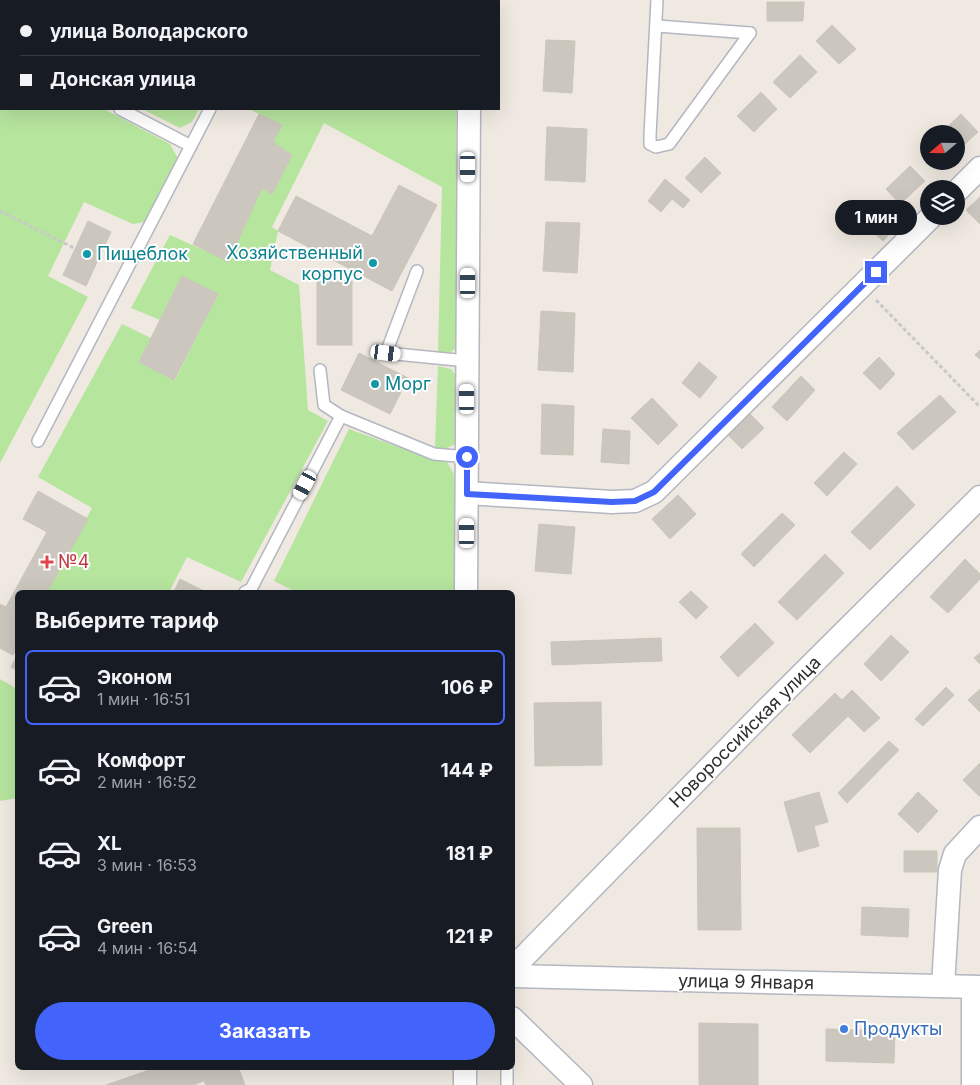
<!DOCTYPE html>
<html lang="ru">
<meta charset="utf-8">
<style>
:root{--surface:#171b24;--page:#242831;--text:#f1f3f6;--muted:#9ea1a6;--line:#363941;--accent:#4264fb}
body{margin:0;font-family:Inter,sans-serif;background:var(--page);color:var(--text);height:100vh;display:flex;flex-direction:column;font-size:19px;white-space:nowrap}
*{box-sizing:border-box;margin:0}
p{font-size:16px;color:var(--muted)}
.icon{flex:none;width:28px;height:28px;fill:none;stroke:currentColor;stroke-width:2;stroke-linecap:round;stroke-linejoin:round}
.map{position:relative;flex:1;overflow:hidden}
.side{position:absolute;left:15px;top:590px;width:500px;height:480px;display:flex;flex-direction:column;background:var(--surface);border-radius:8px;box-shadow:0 5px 20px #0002}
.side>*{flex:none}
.hud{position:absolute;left:0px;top:0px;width:500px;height:110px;box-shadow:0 5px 20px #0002;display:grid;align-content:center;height:110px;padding:0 20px;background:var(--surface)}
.needle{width:32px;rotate:250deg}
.buttons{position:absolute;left:920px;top:125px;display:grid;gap:10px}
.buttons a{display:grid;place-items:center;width:45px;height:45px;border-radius:50%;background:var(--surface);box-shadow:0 5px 20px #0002;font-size:25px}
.end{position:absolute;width:22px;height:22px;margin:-11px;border:6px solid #4264fb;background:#fff;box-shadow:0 0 0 2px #fff}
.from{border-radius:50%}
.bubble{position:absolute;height:35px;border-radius:18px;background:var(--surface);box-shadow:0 5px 20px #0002;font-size:16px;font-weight:700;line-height:35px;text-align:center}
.car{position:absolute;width:15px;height:30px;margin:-15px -8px;border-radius:6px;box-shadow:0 0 4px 1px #0007;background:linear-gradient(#fff 24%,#345 0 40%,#fff 0 76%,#345 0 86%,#fff 0)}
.hud b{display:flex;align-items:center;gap:18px;height:48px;font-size:19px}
.hud b+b{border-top:1px solid var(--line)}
.hud i{width:12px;height:12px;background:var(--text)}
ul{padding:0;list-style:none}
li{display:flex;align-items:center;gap:15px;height:75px;margin:0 10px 8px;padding:0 10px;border:2px solid transparent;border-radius:8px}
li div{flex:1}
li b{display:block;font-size:19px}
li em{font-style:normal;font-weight:700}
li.current{border-color:var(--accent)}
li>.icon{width:45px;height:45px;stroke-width:1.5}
h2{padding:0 20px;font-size:22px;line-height:60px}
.button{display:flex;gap:10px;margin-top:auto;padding:10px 20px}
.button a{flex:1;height:58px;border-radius:30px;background:var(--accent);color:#fff;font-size:20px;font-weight:700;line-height:58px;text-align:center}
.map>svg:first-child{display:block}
.green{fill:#b6e59e}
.building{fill:#cbc7bf;stroke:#cbc5ba}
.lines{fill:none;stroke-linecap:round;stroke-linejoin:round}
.service-casing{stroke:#b4b7c1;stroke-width:14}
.minor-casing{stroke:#b4b7c1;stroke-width:25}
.path{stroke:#c9c9c9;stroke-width:3;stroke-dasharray:4 2.5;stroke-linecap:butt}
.service{stroke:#fff;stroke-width:11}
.minor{stroke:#fff;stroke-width:22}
.route{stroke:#4264fb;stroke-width:6}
.culture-dot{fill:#0f9aa8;stroke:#fff;stroke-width:2}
.health-dot{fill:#e0444e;stroke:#fff;stroke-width:2}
.shop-dot{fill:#3f7fe0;stroke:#fff;stroke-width:2}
.labels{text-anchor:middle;stroke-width:4;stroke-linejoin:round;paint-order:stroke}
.culture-label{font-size:18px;fill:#0d838f;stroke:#fff;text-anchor:start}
.health-label{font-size:18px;fill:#be3a42;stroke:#fff;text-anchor:start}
.street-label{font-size:18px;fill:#2e2e2e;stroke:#fff}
.shop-label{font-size:18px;fill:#366cbe;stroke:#fff;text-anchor:start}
</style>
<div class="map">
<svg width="980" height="1085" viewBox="0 0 980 1085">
<rect width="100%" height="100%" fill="#efe9e1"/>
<g class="green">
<path d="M155,0h96l2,1h-99z"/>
<path d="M296,0h160v1h-159z"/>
<path d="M0,53l1,56h103l66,35 8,15 -28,62 -17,3 -49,-22 -36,74 40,21 -88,166z"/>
<path d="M142,109h57l-7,13 -12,6z"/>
<path d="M249,109h207l2,238 -7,5 -13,1 4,-166 -118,-64 -52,104 6,4 -8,39 29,15 9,125 20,11 -87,161 -54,-25 -18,35h-122l45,-84 -54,-31 84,-153 29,14 -12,24 36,18 43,-86 -36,-18 -22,44 -29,-12 39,-73 58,26 34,-73 10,6 20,-39 -19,-13 9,-17z"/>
<path d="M438,366l13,3 7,9 -1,65 -12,6 -10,-1z"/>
<path d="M349,429l85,31 13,2 7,12v118h-158l-22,-11z"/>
<path d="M0,679l17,10 1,109 -18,3z"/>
</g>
<g class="building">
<path d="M767,2h37l-1,19h-36z"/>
<path d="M832,25l24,24 -17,15 -23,-23z"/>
<path d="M546,40l29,1 -3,52 -29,-2z"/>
<path d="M800,55l17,17 -27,26 -17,-16z"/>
<path d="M761,92l16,17 -23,23 -17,-16z"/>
<path d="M259,114l23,11 -9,17 19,13 -20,39 -10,-6 -34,74 -35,-18z"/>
<path d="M961,114l17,18 -22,20v-18h-16z"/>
<path d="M547,127l40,2 -2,53 -40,-2z"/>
<path d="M705,157l16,16 -20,20 -16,-15z"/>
<path d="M910,166l15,15 -25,23 -14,-15z"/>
<path d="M665,179l25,21 -7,8 -11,-9 -11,13 -13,-11z"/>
<path d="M399,185l38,20 -45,86 -114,-60 18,-35 76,40z"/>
<path d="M980,197v27l-14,-14z"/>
<path d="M872,207l23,21 -12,13 -23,-21z"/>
<path d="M88,221l23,11 -25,54 -23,-11z"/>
<path d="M546,222l34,1 -3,50 -34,-2z"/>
<path d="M182,276l36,18 -44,86 -35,-18z"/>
<rect x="317" y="281" width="35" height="64"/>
<path d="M541,311l34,2 -2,59 -35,-2z"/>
<path d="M980,350v9l-5,-4z"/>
<path d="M359,353l49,25 -18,36 -49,-24z"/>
<path d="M879,357l16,17 -15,16 -17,-17z"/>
<path d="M699,362l18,15 -17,21 -18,-15z"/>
<path d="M801,376l14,14 -28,31 -15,-14z"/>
<path d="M940,395l16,17 -43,38 -16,-17z"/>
<path d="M652,398l26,27 -20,20 -27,-27z"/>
<path d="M542,404l32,2 -1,49 -32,-1z"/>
<path d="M750,414l14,14 -22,21 -14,-14z"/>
<path d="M603,429l27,2 -1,33 -28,-2z"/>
<path d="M844,452l13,12 -30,32 -13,-13z"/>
<path d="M897,486l18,19 -45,45 -19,-18z"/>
<path d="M38,491l50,28 -41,73h-29v55l-5,8 -13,-7v-44l6,3 41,-75 -24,-13z"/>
<path d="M678,495l18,19 -26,25 -18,-20z"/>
<path d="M782,513l13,12 -41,42 -13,-13z"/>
<path d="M539,524l36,3 -4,47 -36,-3z"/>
<path d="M825,554l19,19 -47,47 -19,-18z"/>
<path d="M965,559l15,15v5l-32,34 -18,-16z"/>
<path d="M180,579l26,13h-32z"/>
<path d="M691,591l17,16 -12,12 -17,-17z"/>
<path d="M755,623l19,20 -36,34 -18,-20z"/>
<path d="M891,635l18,17 -28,29 -17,-17z"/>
<path d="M661,638l1,23 -110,4 -1,-23z"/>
<path d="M980,653v11l-6,-6z"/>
<path d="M18,654v17l-7,-4z"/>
<path d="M946,687l8,8 -31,31 -8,-7z"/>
<path d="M980,689v23l-12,-12z"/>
<path d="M852,690l28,28 -16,14 -16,-16 -38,37 -18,-18 43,-42 7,7z"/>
<path d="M601,702l1,63 -67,1 -1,-63z"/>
<path d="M889,741l10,9 -52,53 -9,-10z"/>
<path d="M980,763v33h-1l-16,-16z"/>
<path d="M819,792l9,30 -14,4 5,20 -21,6 -14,-50z"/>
<path d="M918,792l20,19 -20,22 -20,-19z"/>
<path d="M697,828h43l1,102h-43z"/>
<rect x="904" y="851" width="33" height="21"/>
<path d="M862,907l47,2 -1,28 -47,-2z"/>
<path d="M699,1023l59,1v61h-59z"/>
<path d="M826,1029l69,2 -1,32 -68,-2z"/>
<path d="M155,1068h88l-4,1 6,16h-39l-2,-4 -11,4h-87z"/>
</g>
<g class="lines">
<defs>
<g id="service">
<path d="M657,0l-7,135v9l6,3 13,-3 81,-111"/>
<path d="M118,1l1,-1"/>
<path d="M265,1l1,-1"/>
<path d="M657,26l93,7"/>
<path d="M0,46l1,1"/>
<path d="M120,109l71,37"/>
<path d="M417,271l-31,82 81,8"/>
<path d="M320,370l4,35 17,11 93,38 33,3"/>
<path d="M38,441l172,-332"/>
<path d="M245,592l6,-3 90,-173"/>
<path d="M507,1085v-17"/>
</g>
<g id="minor">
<path d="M469,1v-1"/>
<path d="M956,192l24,-24"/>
<path d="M467,493l145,9 23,-1 19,-9 278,-276"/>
<path d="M466,592l3,-483"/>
<path d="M512,969l252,-257 216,-215"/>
<path d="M512,976l468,11"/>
<path d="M943,986l7,-116 5,-16 25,-27"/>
<path d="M512,1018l69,67"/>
<path d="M465,1068v17"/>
<path d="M973,1085v-98"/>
</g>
</defs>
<use href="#service" class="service-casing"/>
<use href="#minor" class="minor-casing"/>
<g class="path">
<path d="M6,1v-1"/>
<path d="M0,12l1,-2"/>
<path d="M0,211l74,37"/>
<path d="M876,300l104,107"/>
</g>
<use href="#service" class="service"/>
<use href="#minor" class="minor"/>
</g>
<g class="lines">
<path class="route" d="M467,457v37l145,8 23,-1 19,-9 222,-220"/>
</g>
<g class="culture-dot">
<circle cx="87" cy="254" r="5"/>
<circle cx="373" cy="263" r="5"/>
<circle cx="375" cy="384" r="5"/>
</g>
<path class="health-dot" d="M44.5 554.5h5v5h5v5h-5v5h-5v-5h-5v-5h5z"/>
<circle class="shop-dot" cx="844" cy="1029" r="5"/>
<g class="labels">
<g class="culture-label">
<text x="363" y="259" text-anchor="end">Хозяйственный<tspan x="363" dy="21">корпус</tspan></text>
<text x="97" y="260">Пищеблок</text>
<text x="385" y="390">Морг</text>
</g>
<g class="health-label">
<text x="58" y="568">№4</text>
</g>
<g class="street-label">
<text transform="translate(745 732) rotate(-45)" y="6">Новороссийская улица</text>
<text transform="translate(746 982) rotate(1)" y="6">улица 9 Января</text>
</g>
<g class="shop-label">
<text x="854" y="1035">Продукты</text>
</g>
</g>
</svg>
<div class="buttons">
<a><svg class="needle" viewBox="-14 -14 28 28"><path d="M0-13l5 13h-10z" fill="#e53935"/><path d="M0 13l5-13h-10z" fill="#9ea1a6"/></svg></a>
<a><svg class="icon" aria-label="layers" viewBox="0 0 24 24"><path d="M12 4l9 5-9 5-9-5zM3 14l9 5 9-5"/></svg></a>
</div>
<i class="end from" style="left:467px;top:457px"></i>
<i class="end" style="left:876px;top:272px"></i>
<div class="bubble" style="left:835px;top:200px;width:82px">1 мин</div>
<i class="car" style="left:468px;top:167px;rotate:180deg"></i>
<i class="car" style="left:468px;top:283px;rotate:0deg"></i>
<i class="car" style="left:386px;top:353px;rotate:97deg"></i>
<i class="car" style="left:467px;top:399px;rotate:0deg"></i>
<i class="car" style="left:305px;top:485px;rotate:208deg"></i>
<i class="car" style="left:467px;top:533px;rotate:0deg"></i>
<div class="hud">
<b><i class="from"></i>улица Володарского</b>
<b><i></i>Донская улица</b>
</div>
<section class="side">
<h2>Выберите тариф</h2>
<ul>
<li class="current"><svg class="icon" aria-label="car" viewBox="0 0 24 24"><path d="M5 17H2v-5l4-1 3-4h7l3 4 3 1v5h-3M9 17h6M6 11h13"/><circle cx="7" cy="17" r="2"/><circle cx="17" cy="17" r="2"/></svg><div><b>Эконом</b><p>1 мин · 16:51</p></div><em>106 ₽</em></li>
<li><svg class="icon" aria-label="car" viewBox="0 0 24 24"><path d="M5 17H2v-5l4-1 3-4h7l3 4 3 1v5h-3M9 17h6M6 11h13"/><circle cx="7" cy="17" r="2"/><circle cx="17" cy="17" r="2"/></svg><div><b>Комфорт</b><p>2 мин · 16:52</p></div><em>144 ₽</em></li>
<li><svg class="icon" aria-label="car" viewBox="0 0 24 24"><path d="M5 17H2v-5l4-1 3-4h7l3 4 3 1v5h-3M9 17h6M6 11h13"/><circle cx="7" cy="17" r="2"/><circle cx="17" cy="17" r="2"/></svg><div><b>XL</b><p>3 мин · 16:53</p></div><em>181 ₽</em></li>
<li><svg class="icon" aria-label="car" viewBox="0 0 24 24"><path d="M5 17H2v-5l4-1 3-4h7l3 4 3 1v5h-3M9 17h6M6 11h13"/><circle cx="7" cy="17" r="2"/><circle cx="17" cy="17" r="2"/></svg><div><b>Green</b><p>4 мин · 16:54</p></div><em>121 ₽</em></li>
</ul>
<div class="button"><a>Заказать</a></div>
</section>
</div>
